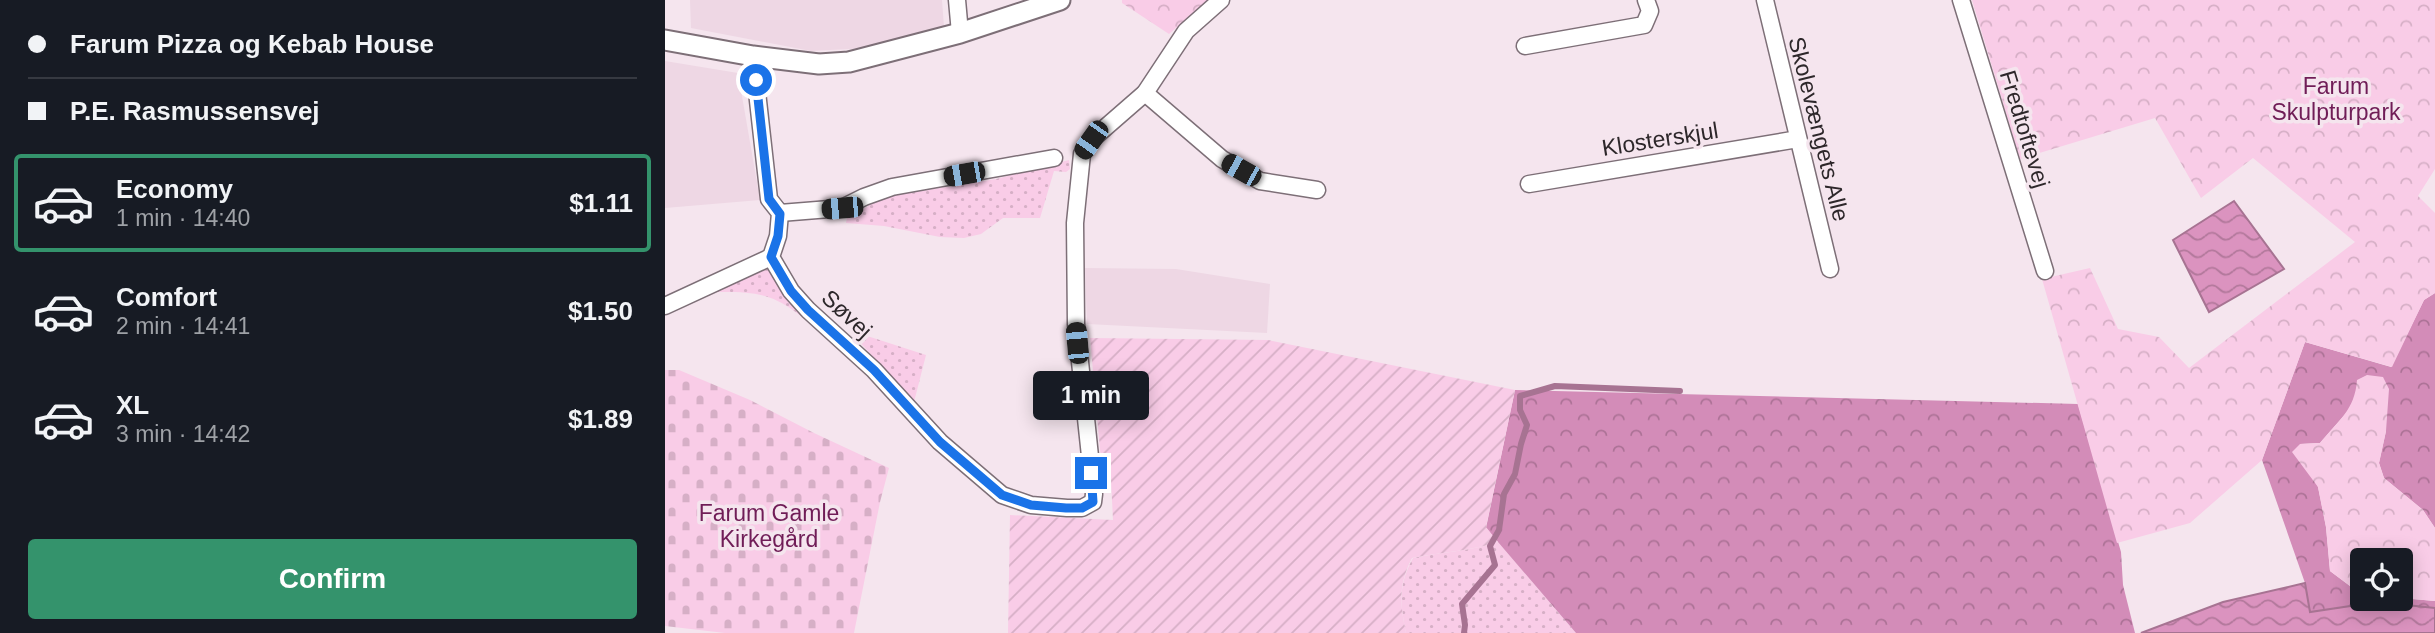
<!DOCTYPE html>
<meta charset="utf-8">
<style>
:root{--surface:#171b24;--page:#20242c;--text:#f1f3f6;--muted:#9ea1a6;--line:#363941;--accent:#34936c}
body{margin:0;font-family:Helvetica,sans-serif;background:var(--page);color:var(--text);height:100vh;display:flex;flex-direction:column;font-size:26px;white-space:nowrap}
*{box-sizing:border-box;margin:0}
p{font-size:23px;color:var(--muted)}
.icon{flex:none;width:38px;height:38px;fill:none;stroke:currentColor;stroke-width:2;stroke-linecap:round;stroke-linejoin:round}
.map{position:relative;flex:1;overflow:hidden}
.sheet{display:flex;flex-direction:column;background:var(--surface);width:665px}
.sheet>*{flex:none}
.hud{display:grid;align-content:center;height:154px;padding:0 28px;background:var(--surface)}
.buttons{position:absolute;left:1685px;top:548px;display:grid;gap:14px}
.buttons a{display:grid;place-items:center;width:63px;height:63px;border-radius:7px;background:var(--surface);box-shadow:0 4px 18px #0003;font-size:35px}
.end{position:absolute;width:32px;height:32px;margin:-16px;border:9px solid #1a73e8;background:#fff;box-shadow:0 0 0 4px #fff}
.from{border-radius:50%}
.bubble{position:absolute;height:49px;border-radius:7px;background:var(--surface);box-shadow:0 4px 18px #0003;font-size:23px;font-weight:800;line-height:49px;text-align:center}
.car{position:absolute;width:21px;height:42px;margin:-21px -10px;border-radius:9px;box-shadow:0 0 5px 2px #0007;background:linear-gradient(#222 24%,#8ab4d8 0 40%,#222 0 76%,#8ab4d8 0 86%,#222 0)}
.hud b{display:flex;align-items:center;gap:24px;height:66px;font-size:26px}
.hud b+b{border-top:2px solid var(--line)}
.hud i{width:18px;height:18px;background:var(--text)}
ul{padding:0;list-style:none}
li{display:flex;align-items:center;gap:21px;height:98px;margin:0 14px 10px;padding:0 14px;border:4px solid transparent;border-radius:7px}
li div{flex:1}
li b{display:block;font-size:26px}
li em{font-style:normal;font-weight:800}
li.selected{border-color:var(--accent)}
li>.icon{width:63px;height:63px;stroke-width:1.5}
.action{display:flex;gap:14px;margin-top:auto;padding:14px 28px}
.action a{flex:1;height:80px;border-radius:7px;background:var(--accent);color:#fff;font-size:28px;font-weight:800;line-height:80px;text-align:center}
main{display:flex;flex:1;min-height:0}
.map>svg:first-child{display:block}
.built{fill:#eed7e4}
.grass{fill:url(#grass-dots)}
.forest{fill:url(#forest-crowns)}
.cemetery{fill:url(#cemetery-stones)}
.park{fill:url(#park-crowns)}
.garden{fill:url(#garden-furrows)}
.water{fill:url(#water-waves);stroke:#a77392;stroke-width:2}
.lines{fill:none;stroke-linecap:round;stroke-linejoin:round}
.stream{stroke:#a77392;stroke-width:6}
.minor-casing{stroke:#7d6f77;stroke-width:19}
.tertiary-casing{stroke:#7d6f77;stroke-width:23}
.minor{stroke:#fff;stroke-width:16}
.tertiary{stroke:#fff;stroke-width:19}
.route{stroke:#1a73e8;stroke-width:9}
.labels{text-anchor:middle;stroke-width:7;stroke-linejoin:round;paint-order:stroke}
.park-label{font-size:23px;fill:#701d57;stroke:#f5e5ee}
.street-label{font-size:23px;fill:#2d272a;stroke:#f5e5ee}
</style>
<main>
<section class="sheet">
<div class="hud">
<b><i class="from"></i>Farum Pizza og Kebab House</b>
<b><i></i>P.E. Rasmussensvej</b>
</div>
<ul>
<li class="selected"><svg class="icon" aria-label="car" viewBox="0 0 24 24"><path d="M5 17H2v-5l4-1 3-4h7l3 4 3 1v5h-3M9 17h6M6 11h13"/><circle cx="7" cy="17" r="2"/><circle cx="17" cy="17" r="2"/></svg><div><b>Economy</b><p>1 min · 14:40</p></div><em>$1.11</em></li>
<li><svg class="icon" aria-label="car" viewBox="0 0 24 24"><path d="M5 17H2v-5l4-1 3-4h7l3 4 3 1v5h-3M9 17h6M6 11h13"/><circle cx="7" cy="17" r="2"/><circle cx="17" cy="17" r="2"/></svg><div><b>Comfort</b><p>2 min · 14:41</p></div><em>$1.50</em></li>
<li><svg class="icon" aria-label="car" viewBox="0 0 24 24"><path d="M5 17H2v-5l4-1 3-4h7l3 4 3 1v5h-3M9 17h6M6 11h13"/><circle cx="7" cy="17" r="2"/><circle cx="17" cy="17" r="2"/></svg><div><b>XL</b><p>3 min · 14:42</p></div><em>$1.89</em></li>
</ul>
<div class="action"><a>Confirm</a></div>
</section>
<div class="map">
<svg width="1770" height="633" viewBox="0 0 1770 633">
<defs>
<pattern id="grass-dots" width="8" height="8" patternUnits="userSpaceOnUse" patternTransform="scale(1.75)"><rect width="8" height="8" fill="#f9cce7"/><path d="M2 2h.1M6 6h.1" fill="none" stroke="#d6afc6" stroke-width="1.8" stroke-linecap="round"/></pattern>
<pattern id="forest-crowns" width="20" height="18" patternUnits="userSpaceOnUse" patternTransform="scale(1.75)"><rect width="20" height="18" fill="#d38cb8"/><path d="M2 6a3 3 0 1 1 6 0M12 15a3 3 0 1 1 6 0" fill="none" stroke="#ac7296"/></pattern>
<pattern id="cemetery-stones" width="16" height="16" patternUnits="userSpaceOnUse" patternTransform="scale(1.75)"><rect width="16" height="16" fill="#f9cce7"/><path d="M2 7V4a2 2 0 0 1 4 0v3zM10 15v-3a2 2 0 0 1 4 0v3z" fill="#d6afc6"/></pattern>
<pattern id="park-crowns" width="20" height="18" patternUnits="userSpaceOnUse" patternTransform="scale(1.75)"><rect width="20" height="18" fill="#f9cce7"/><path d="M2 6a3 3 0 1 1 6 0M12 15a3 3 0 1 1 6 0" fill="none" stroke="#d6afc6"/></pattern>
<pattern id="garden-furrows" width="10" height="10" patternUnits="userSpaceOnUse" patternTransform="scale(1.75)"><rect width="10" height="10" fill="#f9cce7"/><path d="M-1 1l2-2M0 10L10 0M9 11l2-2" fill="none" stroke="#d6afc6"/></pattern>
<pattern id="water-waves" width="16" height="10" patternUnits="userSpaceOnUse" patternTransform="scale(1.75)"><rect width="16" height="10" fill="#db93bf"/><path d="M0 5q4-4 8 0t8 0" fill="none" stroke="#b2789b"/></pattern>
</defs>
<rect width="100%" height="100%" fill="#f5e5ee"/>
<g class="built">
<path d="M25,0h252l2,27 -76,21 -57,3 -120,-23z"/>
<path d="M0,61l73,12 22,127 -95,8z"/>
<path d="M420,268l91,1 94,15 -3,49 -180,-9z"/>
</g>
<g class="grass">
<path d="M404,160l1,9 -4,3 -12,-1 -14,47h-37l-22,16 -17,4 -24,-1 -56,-11 -38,-3 1,-5 37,-21 112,-18z"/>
<path d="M99,268l6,1 59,65 -4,3c-17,-16 -37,-34 -60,-41 -17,-5 -37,-4 -55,-4z"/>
<path d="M193,333l68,22 -12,47 -58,-64z"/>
<path d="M833,542l78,91h-170c-6,-29 -8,-48 7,-75 28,-6 57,-7 85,-16z"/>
</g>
<g class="forest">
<path d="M1770,293v235l-12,-18 -39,-32 -5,-15 7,-32 -30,-34 -9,15 -27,31 -20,1 18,43 8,40 4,44 32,24 1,3h38l34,3v7l-58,-6 -67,10 -5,-29 -43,-123 43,-118 86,25 33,-67z"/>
<path d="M850,390l563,14 43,148 2,33 12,48h-559l-90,-105z"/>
</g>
<path class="cemetery" d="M0,370h14l71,30 64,33 75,35 -9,34 -26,131h-129l-60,-7z"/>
<g class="park">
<path d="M457,0h86l-39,34 -47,-31z"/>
<path d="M1307,0h463v169l-17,27 17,17v80l-11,7 -32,67 -87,-25 -43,118 -72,63 -73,20 -75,-264 48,-11 28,61 41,8 30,31 166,-126 -102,-84 -52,40 -46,-80 -135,41z"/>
<path d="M1702,375l16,2 6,12 -3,42 -7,32 5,15 39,32 12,18v73l-34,-3v-38h-38l-1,35 -32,-24 -4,-44 -8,-40 -26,-35 8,-8 20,-1c18,-22 35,-33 37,-63z"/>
</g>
<path class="garden" d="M425,338l178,2 247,50 -29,137 12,15c-28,9 -57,10 -86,16 -14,27 -12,46 -6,75h-398l2,-118 103,5 -2,-40 -10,-20z"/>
<g class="water">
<path d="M1569,201l50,68 -75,43 -36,-72z"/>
<path d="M1640,583l5,29 67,-10 58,6v25h-294l82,-31z"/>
</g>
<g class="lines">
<path class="stream" d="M799,633l1,-8 -3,-21 33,-39 -5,-19 9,-16 5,-36 11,-20 6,-30 6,-19 -7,-15v-14l35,-10 125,5"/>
<defs>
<g id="minor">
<path d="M292,0l3,33"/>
<path d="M1100,0l65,269"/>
<path d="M1296,0l84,271"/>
<path d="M860,46l119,-21 6,-14 -4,-11"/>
<path d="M88,56l16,143 11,14 -2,23 -7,21 20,34 17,19 66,60 66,72 62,53 29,10 36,3h15l11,-6 1,-8 -18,-170 -1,-101 7,-69 9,-14 54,-47 41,-62 35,-31"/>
<path d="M480,93l77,66 38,22 57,9"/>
<path d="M864,184l269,-45"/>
<path d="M115,213l62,-5 22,-11 28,-10 162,-29"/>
<path d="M0,306l106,-49"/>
</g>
<path id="tertiary" d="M0,40l88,16 66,8 30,-2 111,-29 100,-33"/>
</defs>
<use href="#minor" class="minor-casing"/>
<use href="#tertiary" class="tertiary-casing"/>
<use href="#minor" class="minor"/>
<use href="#tertiary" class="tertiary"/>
</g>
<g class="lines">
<path class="route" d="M91,80l13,119 11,15 -2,22 -7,21 20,34 17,19 66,60 66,72 62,53 29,10 35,3h16l11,-6 -2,-29"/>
</g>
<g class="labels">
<g class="park-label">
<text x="1671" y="94">Farum<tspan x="1671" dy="26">Skulpturpark</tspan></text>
<text x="104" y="521">Farum Gamle<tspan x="104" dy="26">Kirkegård</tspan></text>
</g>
<g class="street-label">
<text transform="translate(1154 129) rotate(76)" y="8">Skolevængets Alle</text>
<text transform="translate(1360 129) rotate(73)" y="8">Fredtoftevej</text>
<text transform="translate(995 139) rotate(-9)" y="8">Klosterskjul</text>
<text transform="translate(182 314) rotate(43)" y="8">Søvej</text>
</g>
</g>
</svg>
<div class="buttons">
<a><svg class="icon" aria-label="locate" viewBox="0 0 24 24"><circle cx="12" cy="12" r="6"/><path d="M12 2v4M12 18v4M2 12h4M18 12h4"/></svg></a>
</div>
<i class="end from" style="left:91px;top:80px"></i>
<i class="end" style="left:426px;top:473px"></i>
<div class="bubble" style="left:368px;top:371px;width:116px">1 min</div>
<i class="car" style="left:426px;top:140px;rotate:215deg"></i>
<i class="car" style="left:576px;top:170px;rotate:299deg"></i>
<i class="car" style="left:299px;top:174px;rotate:260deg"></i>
<i class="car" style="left:177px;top:208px;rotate:265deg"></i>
<i class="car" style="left:412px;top:343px;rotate:355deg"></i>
</div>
</main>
